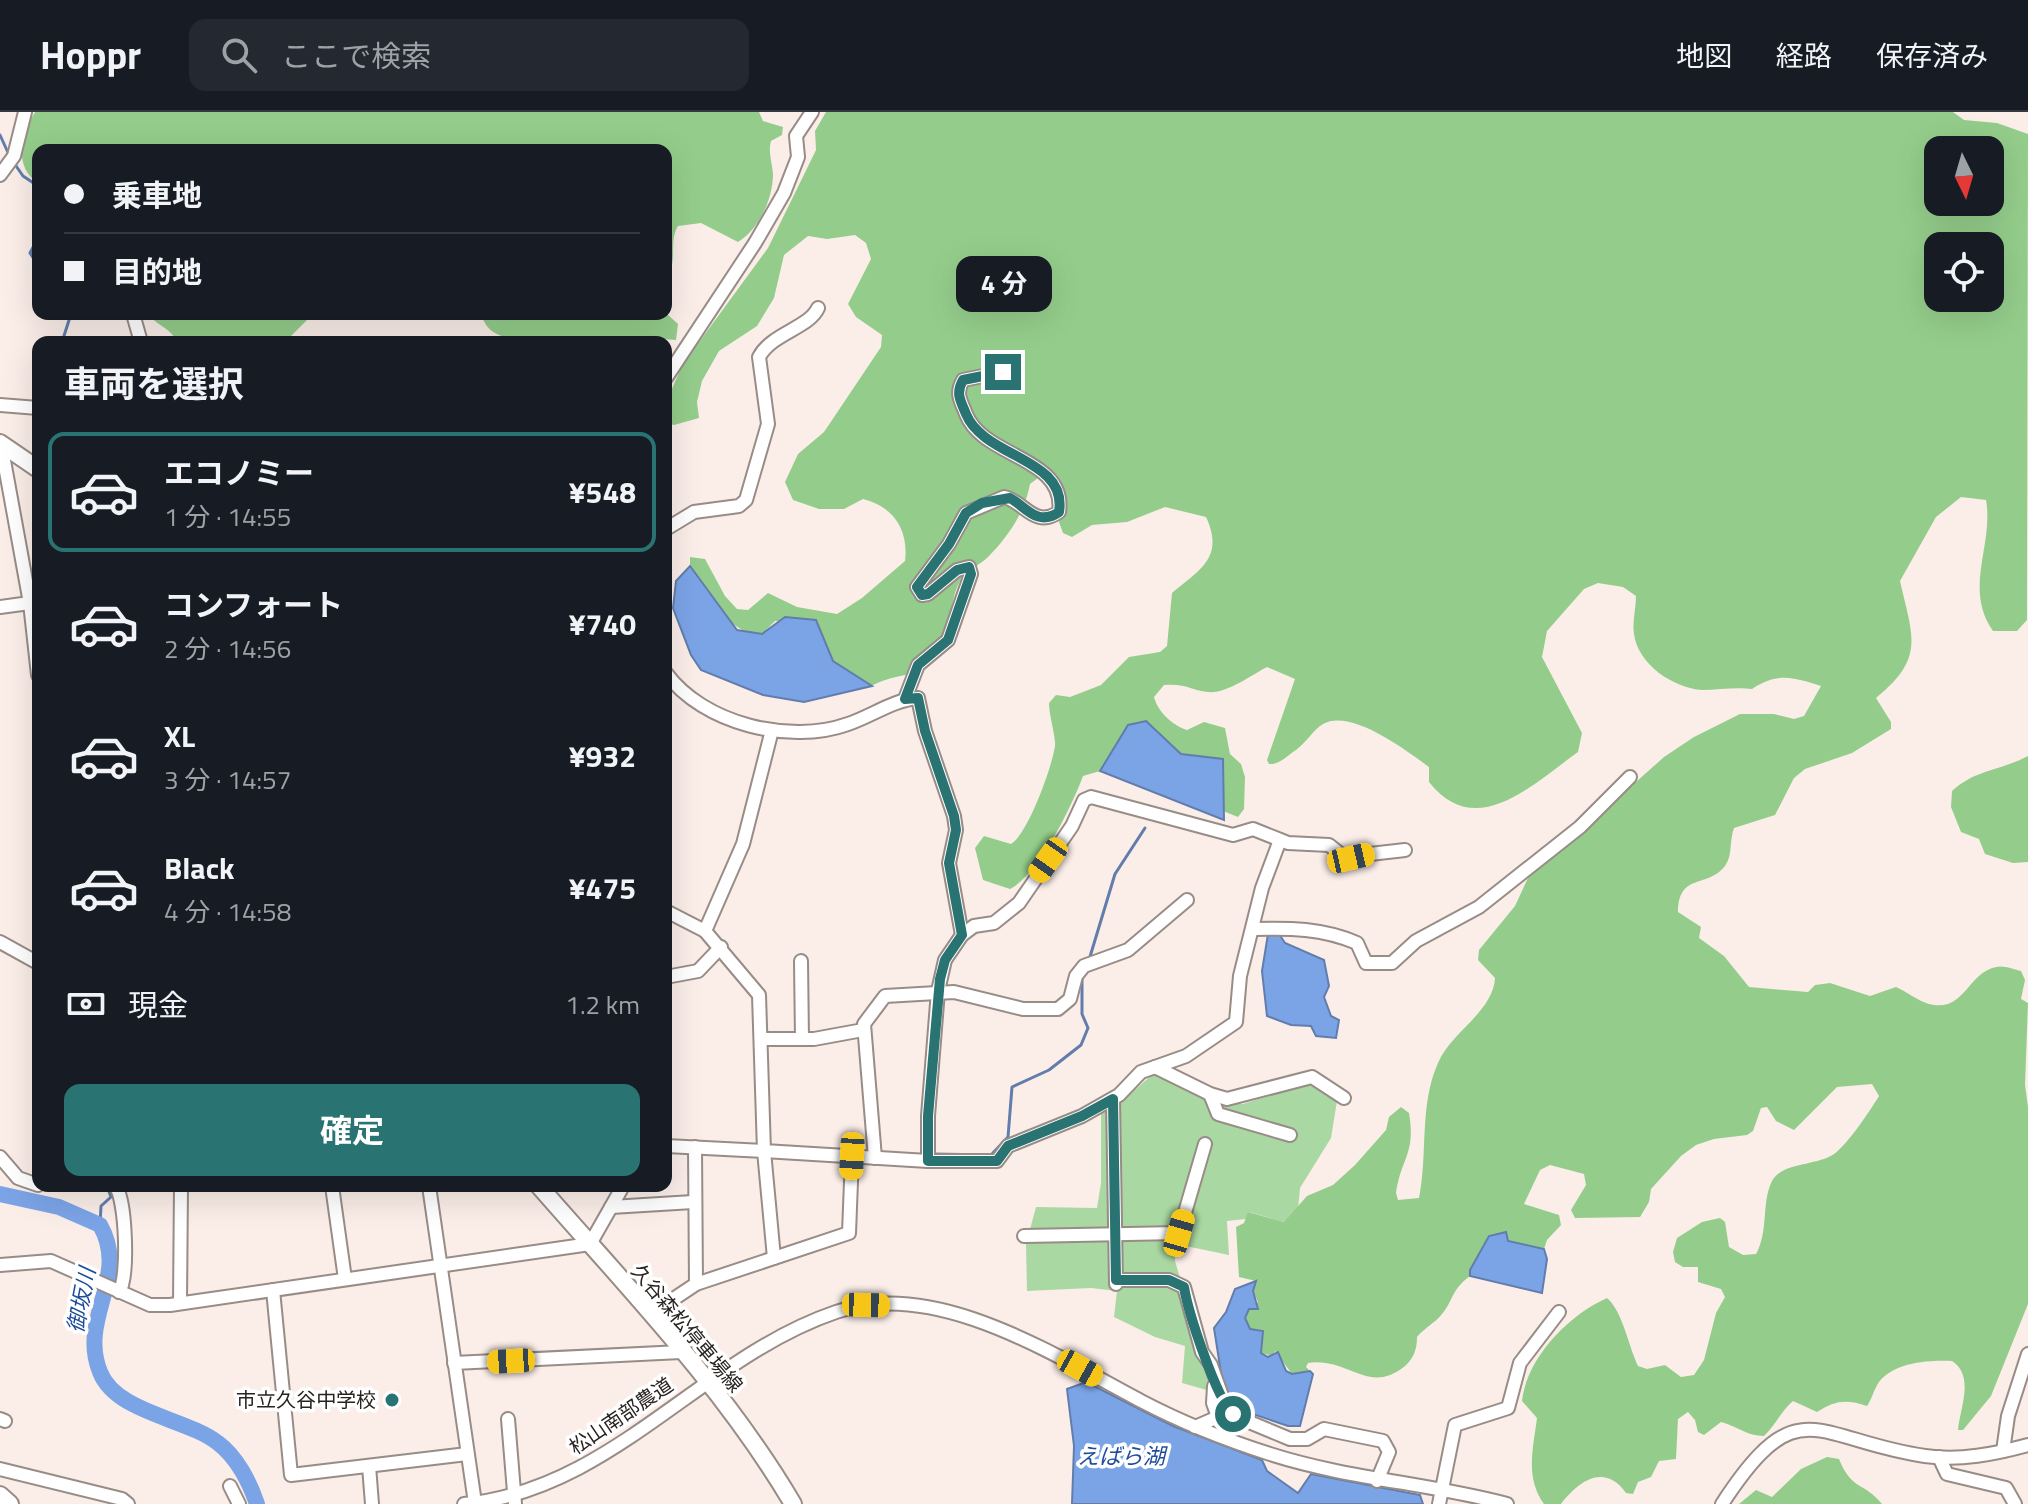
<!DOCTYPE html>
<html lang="ja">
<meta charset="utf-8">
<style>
:root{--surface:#171b24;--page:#242831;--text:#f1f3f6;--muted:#9ea1a6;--line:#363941;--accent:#297373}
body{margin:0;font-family:"Titillium Web","Noto Sans JP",sans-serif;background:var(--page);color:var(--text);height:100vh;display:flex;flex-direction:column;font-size:30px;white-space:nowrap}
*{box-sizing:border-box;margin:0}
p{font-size:26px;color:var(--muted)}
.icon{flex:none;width:44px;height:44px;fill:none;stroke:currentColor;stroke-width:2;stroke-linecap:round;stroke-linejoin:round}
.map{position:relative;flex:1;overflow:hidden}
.side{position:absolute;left:32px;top:224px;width:640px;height:856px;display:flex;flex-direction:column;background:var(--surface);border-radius:16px;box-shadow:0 8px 32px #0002}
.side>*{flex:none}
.banner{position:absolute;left:32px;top:32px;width:640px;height:176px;border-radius:16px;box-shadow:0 8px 32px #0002;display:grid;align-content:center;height:176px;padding:0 32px;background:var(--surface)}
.needle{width:52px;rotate:175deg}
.tools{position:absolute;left:1924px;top:24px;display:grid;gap:16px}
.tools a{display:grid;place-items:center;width:80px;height:80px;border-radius:16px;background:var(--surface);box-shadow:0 8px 32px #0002;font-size:40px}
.end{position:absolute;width:36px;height:36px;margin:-18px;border:10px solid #297373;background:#fff;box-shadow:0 0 0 4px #fff}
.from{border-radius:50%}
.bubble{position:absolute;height:56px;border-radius:16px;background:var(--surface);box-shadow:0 8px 32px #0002;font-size:26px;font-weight:700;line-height:56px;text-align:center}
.car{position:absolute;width:24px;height:48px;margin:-24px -12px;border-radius:10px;box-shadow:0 0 6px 2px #0007;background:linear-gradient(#f5c518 24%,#345 0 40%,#f5c518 0 76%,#345 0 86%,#f5c518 0)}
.banner b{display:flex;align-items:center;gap:28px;height:76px;font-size:30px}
.banner b+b{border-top:2px solid var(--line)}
.banner i{width:20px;height:20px;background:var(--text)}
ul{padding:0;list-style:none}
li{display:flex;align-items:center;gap:24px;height:120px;margin:0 16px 12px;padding:0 16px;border:4px solid transparent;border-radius:16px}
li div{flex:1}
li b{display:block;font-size:30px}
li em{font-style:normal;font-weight:700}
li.active{border-color:var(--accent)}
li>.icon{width:72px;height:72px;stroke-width:1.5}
h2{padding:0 32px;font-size:36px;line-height:96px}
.pay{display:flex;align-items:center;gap:20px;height:88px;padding:0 32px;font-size:30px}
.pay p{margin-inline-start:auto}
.button{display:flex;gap:16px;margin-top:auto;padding:16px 32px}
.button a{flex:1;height:92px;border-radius:16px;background:var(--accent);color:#fff;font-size:32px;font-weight:700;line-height:92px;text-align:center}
header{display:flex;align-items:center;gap:48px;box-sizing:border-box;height:112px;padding:0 40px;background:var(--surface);border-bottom:2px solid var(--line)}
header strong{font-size:38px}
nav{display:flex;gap:44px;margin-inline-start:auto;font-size:28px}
.search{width:560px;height:72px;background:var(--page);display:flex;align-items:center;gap:20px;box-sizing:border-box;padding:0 28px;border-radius:16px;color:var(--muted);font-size:30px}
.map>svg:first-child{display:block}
.green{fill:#aad8a2}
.forest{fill:#94cd8b;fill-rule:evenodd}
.water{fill:#7ba4e7;stroke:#627dac;stroke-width:2}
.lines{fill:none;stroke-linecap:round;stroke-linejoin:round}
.stream{stroke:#627dac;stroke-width:3}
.river{stroke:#7ba4e7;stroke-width:16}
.minor-casing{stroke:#988c87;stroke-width:16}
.major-casing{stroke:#988c87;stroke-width:20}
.minor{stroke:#fff;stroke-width:12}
.major{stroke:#fff;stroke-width:16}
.route{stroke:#297373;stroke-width:10}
.poi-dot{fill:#297373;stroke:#fff;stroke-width:3}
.labels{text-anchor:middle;stroke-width:7;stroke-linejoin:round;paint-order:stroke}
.street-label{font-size:20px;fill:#282321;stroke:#fff}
.poi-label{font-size:20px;fill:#282321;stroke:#fff;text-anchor:end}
.water-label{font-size:22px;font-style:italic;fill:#1d4d9b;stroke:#fff}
</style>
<header>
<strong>Hoppr</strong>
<div class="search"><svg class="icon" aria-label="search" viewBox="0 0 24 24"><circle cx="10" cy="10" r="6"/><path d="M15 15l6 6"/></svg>ここで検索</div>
<nav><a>地図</a><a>経路</a><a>保存済み</a></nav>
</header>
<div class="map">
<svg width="2028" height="1392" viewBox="0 0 2028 1392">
<rect width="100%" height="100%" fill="#fbeee9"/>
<path class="green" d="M1154,961l71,30 18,1 61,-20 18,5 15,12 -6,37 -31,50 -2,22 -14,12 -35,-10 -3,7 -19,2 2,34 -53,-11 -1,17 36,120 -1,10 -28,-8 3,-37 -30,-9 -41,-20 3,-26 -26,-3 -64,3 -1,-47 10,-37 61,1 4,-25v-69l19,-11z"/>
<g class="forest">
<path d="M35,0h724l4,9 20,6 -1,8 -11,6c-3,12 1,20 2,33 0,25 -14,55 -35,68l-37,-19 -23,3c-10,15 1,36 -12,51v-127h-628v33c-25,-17 -17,-48 -3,-71z"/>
<path d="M826,0h1127l11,8 33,3 31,11 -1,486 -10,11h-24c-30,-43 1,-85 -7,-131l-25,-3 -25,20 -36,64c13,57 25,77 -24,117l15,24v7l-39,24 -47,16 -11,9 -19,37 -41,13c-5,13 -1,27 -9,38 -18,23 -46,6 -47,46l23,15 -2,11 25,18 25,31 59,5 7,-7 15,-2 40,13 26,-9c11,5 22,14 33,17 36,9 38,-31 67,-37 7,-2 18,2 25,4l4,9 -4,19 7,4 -3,82 3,22v197l-37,92 -28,34h-5c2,-22 17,-54 -6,-69 -23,-1 -57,1 -73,21 -5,7 -7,17 -12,24 -20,-7 -32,-6 -50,6l-24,-11c-13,11 -17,24 -29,35 -17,0 -27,-10 -43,-14l-17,13 -6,-3 -3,-12 -7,-8 -10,7 -2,40 -17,2 -8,16 -13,5 -5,12 -7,-1c-22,-31 -48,-11 -65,11h-17c-19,-26 -11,-55 -7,-86l-15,-17c5,-44 47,-86 85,-103 16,14 21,47 31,68l9,3 18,-4 16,12 13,-2 10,-15 12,-47 9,-16 -4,-8 -23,-7v-15h-15l-8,-5 -2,-10 4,-14 25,-16 18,-4 5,4 4,25 14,8 13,-1c13,-23 5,-51 16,-73 10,-19 45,-15 62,-27 14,-10 35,-42 45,-58l-7,-12 -35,3 -43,43 -18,-9 -9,-14 -6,1 -8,23 -6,4 -33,4 -18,6 -15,11 -30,33 -2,13 -9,15 -65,1 -4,-8 15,-25 -2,-11 -34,-9 -10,5 -16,34 35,11 2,10 -14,15 -3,9 -36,-8 -3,-8 -16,3 -19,34v6c-20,15 -16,24 -28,38 -7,9 -18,14 -25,23 0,12 -3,21 -12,29 -37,30 -56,-9 -97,-3l-2,4 4,4 -18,3 -17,-23 -2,5 -12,-3 -1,-23 -10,-1 -5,-11 4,-9 9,-7 -5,-11 3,-10 -17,-4 -3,-50 8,-4 4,-11 36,10 23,-26 26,-11 22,-20 31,-35 3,-13 12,-10 8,6c7,41 -8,45 -13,80l2,7 21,-2c9,-44 0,-93 19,-135 13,-31 55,-51 57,-85l-17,-18 1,-10 36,-44 13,-28 136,-121 30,-20 46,-23h34l20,5 10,-3 17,-30c-28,-9 -44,-14 -69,3 -17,-2 -33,1 -50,1 -28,-2 -64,-25 -68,-56 -2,-11 2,-26 2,-38l-13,-9 -25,-4 -14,6 -37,42 -5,26 40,76 -4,19c-45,32 -102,90 -149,30v-15c-22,-16 -78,-59 -106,-43 -10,6 -17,19 -27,26 -9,6 -17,15 -27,14l-2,-4 28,-81 -28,-12c-16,8 -40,27 -59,25 -18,-2 -22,-9 -44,-7l-10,12c4,15 18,28 33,33l17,-8 21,6 5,26 11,10 4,13 -1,32 -6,8 -15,-6 -1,-52 -41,-5 -35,-33 -17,4 -29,46 -17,5c-12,32 -44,98 -73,113l-27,-9 -8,-32 9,-12 27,8c17,-10 41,-77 44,-98 1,-9 -6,-30 -6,-43l7,-8 14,2 31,-12 28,-28 31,-5 7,-6 5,-53c27,-23 53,-35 34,-76l-41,-10 -38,15 -35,3 -20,12 -9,-4 -4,-11 7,-19 -16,-34 -20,15c-5,28 -22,53 -42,73 -8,8 -23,14 -28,24 -13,23 -7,64 -31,85 -13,10 -40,9 -57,20l-39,-25 -15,-38 -43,-2 -13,13c-35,2 -54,-43 -72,-68v-9l15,2 20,37 12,13 11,1 20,-17 29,14 40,7 25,-16 43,-37c4,-31 -12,-55 -42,-62l-19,10h-25l-26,-9 -8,-18 13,-28 26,-22 57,-85 1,-12 -26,-18 -8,-13 23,-45 -5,-16 -11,-8 -28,4 -19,-3 -24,19 -10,43 -17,28 -38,25 -17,30 -5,21 2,16 -25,7 -8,-2v-21l17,-38 85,-116 48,-98 -1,-19zM1938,38h52v52h-52zM1938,134h52v52h-52z"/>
<path d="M666,201l12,11 -2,16 -28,-2 -9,4c-38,0 -112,9 -144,-9 -8,-4 -11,-12 -15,-19z"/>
<path d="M148,202h165l-28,28h-108c-7,-15 -20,-16 -29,-28z"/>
<path d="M2028,644v106l-15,1 -28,-9 -6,-15 -18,-7 -10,-25 1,-16c24,-22 48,-20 76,-35z"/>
<path d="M1827,1345l12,2c13,32 24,22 43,45h-143l17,-14 16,7 29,-28z"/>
</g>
<g class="water">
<path d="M690,454l47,64 25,4 23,-17 31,3 17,41 39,25 -68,16 -41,-7 -62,-25 -10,-15 -18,-47 3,-27z"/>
<path d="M1146,609l35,33 42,5 1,61 -124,-49 28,-46z"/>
<path d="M1268,822h11l6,9 39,17 5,26 -5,11 7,19 8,4 -3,18 -20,-2 -5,-10 -20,-1 -24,-9 -5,-45z"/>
<path d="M1506,1120l2,9 36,8 3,10 -5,34 -72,-17v-6l19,-34z"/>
<path d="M1256,1169l-3,10 5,18h-9l-4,9 5,11 13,2 -2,22 7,4 10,-5 8,19 6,3 18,-3 3,3 -13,52h-12l-53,-18 -12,-22 -9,-58 12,-16 9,-23z"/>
<path d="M1086,1270l87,44 89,34 5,11 31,22 13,-19 109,21 3,9h-351l2,-58 -7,-57z"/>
</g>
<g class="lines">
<g class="stream">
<path d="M0,23l10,22"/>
<path d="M14,51l9,13 15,10"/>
<path d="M38,126l-8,15 8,12"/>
<path d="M62,230l9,-28"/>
<path d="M1089,848l26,-86 30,-46"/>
<path d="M933,1042l58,1 17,-18 4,-50 37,-17 32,-25 7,-17 -6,-14v-36"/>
<path d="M100,1113l1,-19 10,-9 -4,-11"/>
</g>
<path class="river" d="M0,1082l59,13 41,18c30,52 -22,93 0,147 16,41 86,46 118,71 19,14 32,40 39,61"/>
<defs>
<g id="minor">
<path d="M0,63l14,-19 11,-44"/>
<path d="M133,202l8,28"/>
<path d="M666,266l89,-135 29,-50 14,-36 -2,-21 16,-24"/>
<path d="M0,293l38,3"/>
<path d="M1,332l29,159 8,72"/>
<path d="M666,417l28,-17 45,-6 7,-6 22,-76 -9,-67c13,-24 50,-29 59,-49"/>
<path d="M0,495l37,-5"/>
<path d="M666,561c37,51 124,72 182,51 24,-8 45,-24 70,-26l7,33 29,85 2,14 -7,33 13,72"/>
<path d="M905,587l13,-34 30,-25 23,-66 -2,-7 -12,3 -29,24 -6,1 -5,-8 32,-43 17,-31 38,-16c20,4 30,32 55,15 8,-55 -76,-54 -93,-98 -5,-13 -11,-20 -3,-34l40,-8"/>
<path d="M666,799l39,20 54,64 5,156 164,10h69l11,-15 74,-30 37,-21 22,-23 45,-16 50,-34 4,-46 22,-88 18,-48"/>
<path d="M1253,817c37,-1 69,-1 104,14l9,20h26l24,-22 63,-34 101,-80 50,-50"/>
<path d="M705,819l38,-87 29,-114"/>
<path d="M0,830l38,21"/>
<path d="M801,849l1,78"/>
<path d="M666,865l32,-6 23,-24"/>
<path d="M763,927h51l49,-9"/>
<path d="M1155,955l55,27 17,5 85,-22 32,21"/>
<path d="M1210,982l8,20 72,21"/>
<path d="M1113,987l3,185"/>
<path d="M666,1034l98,5 10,107"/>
<path d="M695,1035l1,137"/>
<path d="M0,1045l18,21 20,7"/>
<path d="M875,1046l-11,-134 21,-28 69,-4 69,17h35l12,-10 6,-23 8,-10 44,-16 59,-50"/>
<path d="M928,1049v-45l10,-125 7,-31 17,-25 12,-9 20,-3 25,-20 53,-77 12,-26 7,-3 142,38 20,-6 35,14 41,2 15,12 61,-7"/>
<path d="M115,1074c11,11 14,92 4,106"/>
<path d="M332,1074l13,93"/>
<path d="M429,1074l46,317"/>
<path d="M611,1095l82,-5"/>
<path d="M1024,1124l155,-3 26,-89"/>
<path d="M0,1153l51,-4 99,44h20l420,-61 33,-58"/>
<path d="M1116,1168h53l15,7 18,65 9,13 15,42 16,12 48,20h17l17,-10 59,12 6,11 -12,29"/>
<path d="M273,1178l18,185 176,-21"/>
<path d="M180,1191l1,-117"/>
<path d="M651,1202l45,-30 153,-51 3,-77"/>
<path d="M454,1251l227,-11"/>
<path d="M0,1307l5,2"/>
<path d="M508,1307l7,85"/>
<path d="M1195,1315l23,-10 -5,-14 1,-17"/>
<path d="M2003,1339l5,-35 20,-62"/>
<path d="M1939,1345l8,17 59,14 9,16"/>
<path d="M369,1354l3,38"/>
<path d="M0,1357l122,30 6,5"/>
<path d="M230,1374l9,18"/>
<path d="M464,1392c148,-14 237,-146 372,-192 100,-35 221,45 305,89 42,22 85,39 129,53 78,25 158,29 237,50"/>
<path d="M1439,1392l16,-79 53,-17 12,-45 39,-51"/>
<path d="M1722,1392c77,-118 93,-64 203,-48 35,5 70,-2 103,-11"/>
</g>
<g id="major">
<path d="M0,331l38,26"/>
<path d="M539,1074c89,102 185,201 254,318"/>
<path d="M0,1383l10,9"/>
</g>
</defs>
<use href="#minor" class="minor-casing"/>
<use href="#major" class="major-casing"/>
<use href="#minor" class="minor"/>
<use href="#major" class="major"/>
</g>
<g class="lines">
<path class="route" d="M1003,260l-40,8c-8,14 -2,21 3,34 18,44 102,44 93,98 -22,15 -33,-5 -49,-14l-28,5 -16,10 -17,31 -32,43 5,8 6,-1 29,-24 12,-3 2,7 -23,66 -30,25 -13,34 13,-1 7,33 29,85 2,14 -7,33 13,72 -17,25 -5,19 -12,137v45h69l11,-15 74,-30 31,-17 3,181h53l15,7c4,25 32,111 49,127"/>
</g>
<circle class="poi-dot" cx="392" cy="1288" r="8"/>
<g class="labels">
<g class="street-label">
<text transform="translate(687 1216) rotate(50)" y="7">久谷森松停車場線</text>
<text transform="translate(621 1304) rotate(-34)" y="7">松山南部農道</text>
</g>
<g class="poi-label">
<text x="376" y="1295">市立久谷中学校</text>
</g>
<g class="water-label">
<text transform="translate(81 1188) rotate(-79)" y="8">御坂川</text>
<text x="1121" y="1352">えばら湖</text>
</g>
</g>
</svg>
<div class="tools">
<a><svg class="needle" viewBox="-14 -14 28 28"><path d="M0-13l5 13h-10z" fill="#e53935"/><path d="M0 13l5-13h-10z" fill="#9ea1a6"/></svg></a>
<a><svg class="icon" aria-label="locate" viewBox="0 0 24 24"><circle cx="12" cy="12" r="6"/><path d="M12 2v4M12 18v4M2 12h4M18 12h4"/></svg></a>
</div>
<i class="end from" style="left:1233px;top:1302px"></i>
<i class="end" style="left:1003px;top:260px"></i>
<div class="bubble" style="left:956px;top:144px;width:96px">4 分</div>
<i class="car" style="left:1351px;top:746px;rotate:77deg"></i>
<i class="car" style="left:1048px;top:748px;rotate:215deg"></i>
<i class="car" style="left:852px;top:1044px;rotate:183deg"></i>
<i class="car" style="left:1179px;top:1121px;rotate:16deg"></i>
<i class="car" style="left:866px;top:1193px;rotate:91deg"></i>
<i class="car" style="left:511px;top:1249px;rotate:267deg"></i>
<i class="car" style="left:1080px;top:1256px;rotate:119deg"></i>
<div class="banner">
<b><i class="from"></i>乗車地</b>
<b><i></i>目的地</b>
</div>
<section class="side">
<h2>車両を選択</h2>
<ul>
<li class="active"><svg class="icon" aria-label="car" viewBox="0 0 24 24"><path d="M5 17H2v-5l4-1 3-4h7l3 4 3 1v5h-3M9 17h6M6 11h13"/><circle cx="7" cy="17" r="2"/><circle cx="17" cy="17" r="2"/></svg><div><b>エコノミー</b><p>1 分 · 14:55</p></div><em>¥548</em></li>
<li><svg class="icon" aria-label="car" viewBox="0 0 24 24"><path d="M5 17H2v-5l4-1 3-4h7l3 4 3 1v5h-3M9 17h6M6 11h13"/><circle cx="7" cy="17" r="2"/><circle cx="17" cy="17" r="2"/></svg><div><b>コンフォート</b><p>2 分 · 14:56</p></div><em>¥740</em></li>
<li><svg class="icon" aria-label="car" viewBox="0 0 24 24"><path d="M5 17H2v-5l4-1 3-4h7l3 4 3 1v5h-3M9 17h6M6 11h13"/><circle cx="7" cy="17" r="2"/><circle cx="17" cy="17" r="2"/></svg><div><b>XL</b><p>3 分 · 14:57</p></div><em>¥932</em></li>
<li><svg class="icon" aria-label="car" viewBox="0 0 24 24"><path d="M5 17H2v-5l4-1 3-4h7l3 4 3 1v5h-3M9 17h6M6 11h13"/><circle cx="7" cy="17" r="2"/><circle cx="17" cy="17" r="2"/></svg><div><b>Black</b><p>4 分 · 14:58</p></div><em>¥475</em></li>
</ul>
<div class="pay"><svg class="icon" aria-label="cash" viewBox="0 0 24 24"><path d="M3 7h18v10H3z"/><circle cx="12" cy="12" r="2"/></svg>現金<p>1.2 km</p></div>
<div class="button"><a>確定</a></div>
</section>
</div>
